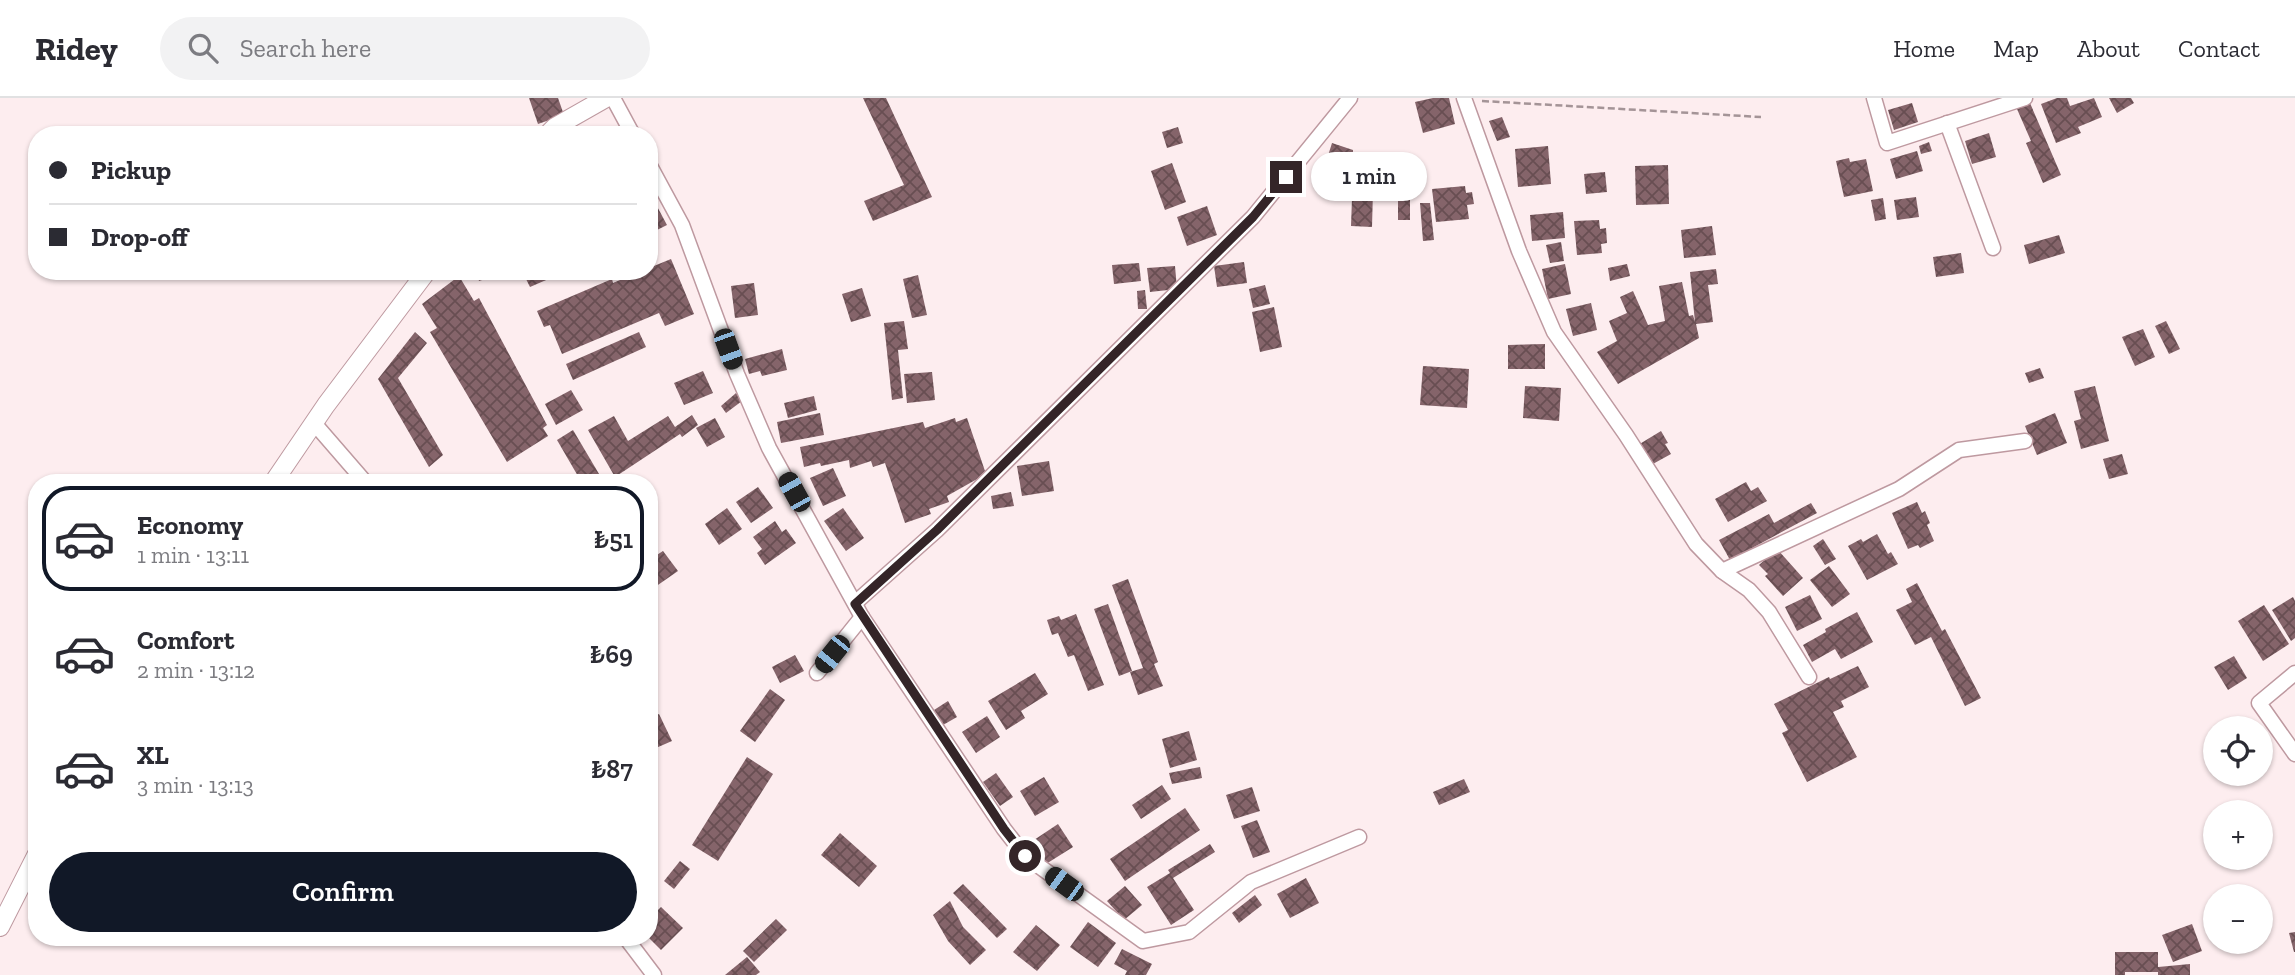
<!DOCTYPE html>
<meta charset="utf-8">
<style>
:root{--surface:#fff;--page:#f2f2f3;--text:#2b2b33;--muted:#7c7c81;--line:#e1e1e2;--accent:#111827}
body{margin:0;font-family:"Zilla Slab",serif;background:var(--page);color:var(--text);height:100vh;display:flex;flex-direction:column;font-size:26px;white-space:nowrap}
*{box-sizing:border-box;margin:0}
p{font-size:23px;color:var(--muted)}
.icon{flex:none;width:38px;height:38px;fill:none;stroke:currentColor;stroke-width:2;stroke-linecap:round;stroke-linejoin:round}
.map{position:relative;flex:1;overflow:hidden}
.side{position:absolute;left:28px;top:376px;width:630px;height:472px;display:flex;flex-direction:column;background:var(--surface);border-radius:28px;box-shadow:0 2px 5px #0004}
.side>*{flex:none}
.guide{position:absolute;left:28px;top:28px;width:630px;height:154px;border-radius:28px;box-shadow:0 2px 5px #0004;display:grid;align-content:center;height:154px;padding:0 21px;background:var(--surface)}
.buttons{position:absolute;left:2203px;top:618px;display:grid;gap:14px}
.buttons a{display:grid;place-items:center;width:70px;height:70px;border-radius:50%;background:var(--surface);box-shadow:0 2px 5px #0004;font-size:35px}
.end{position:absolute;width:32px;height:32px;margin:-16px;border:9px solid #342528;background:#fff;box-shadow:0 0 0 4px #fff}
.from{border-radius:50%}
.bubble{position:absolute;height:49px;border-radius:24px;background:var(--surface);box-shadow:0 2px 5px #0004;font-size:23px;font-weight:600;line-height:49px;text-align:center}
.car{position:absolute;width:21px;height:42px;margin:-21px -10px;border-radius:9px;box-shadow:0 0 5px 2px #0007;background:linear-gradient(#222 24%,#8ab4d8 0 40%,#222 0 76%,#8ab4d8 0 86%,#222 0)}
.guide b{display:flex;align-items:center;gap:24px;height:66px;font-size:26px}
.guide b+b{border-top:2px solid var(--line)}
.guide i{width:18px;height:18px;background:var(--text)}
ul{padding:12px 0 0;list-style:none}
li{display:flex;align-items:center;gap:21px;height:105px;margin:0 14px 10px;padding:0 7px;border:4px solid transparent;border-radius:28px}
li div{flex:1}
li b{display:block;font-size:26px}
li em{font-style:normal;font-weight:600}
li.current{border-color:var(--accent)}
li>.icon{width:63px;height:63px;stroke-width:1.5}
.primary-button{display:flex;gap:14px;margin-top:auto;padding:14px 21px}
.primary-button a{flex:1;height:80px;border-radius:42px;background:var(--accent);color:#fff;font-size:28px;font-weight:600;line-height:80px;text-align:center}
header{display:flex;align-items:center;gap:42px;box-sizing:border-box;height:98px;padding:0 35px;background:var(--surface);border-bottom:2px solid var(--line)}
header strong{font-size:33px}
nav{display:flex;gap:38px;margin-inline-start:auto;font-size:24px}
.search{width:490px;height:63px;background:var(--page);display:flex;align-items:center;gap:18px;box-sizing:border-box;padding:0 24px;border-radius:38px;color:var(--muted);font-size:26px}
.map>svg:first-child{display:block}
.building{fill:url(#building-cross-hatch)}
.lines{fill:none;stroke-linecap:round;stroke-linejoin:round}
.minor-casing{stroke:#be99a0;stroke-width:17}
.tertiary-casing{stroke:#be99a0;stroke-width:20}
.path{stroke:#a49497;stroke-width:2.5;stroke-dasharray:7 3.5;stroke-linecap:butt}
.minor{stroke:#fff;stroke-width:14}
.tertiary{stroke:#fff;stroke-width:18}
.route{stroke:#342528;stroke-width:9}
</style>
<header>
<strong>Ridey</strong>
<div class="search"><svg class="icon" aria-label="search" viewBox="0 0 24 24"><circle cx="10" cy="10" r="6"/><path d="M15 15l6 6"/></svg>Search here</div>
<nav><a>Home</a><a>Map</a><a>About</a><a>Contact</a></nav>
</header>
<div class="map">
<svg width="2295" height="877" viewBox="0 0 2295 877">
<defs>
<pattern id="building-cross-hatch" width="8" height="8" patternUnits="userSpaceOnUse" patternTransform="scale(1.75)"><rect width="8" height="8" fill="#85646a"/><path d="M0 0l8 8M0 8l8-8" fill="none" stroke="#684e52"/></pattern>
</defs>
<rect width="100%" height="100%" fill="#fdedef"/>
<g class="building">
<path d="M529,0h29l6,17 -26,9z"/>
<path d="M863,0h23l46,99 -59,24 -9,-20 40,-16z"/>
<path d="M1433,0h16l6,26 -32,9 -8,-31z"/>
<path d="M2057,0h10l3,8 24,-8 8,19 -24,10 3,6 -25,10 -15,-39z"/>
<path d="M2109,0h22l3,5 -17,10z"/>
<path d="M1912,5l6,19 -24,8 -6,-20z"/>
<path d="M2030,5l31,72 -18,8 -17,-40 5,-2 -14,-32z"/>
<path d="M1502,19l8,20 -13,4 -8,-20z"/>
<path d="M1178,29l5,16 -16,5 -5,-16z"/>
<path d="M1989,35l7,24 -24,7 -7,-23z"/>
<path d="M1929,44l3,9 -11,3 -2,-8z"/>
<path d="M1332,45l21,7v3l21,1 -2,73 -21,-1 2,-56 -27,-8z"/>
<path d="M1548,48l3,38 -33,3 -3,-38z"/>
<path d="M1917,53l6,20 -27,8 -6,-20z"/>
<path d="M1849,60l1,4 16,-3 7,32 -29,6 -8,-36z"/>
<path d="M1172,65l14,39 -21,8 -14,-39z"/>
<path d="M1668,67l1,39 -33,1 -1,-39z"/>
<path d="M1605,74l2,20 -21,2 -2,-20z"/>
<rect x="1378" y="76" width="33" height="12"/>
<path d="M1465,88l1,7 6,-1 2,12 -7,1 2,14 -33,3 -4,-33z"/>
<path d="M1376,90h34v32h-12v-19h-22z"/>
<path d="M1916,99l3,20 -22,3 -3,-20z"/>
<path d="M1883,100l3,21 -11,2 -4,-21z"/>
<path d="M653,101l14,26 -18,9v-33z"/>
<path d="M1420,105h10l4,37 -11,1z"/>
<path d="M1207,108l10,29 -30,11 -10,-29z"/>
<path d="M1563,114l2,26 -33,3 -2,-26z"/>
<path d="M1599,122l1,9 6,-1 1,15 -6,1 1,9 -25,2 -3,-34z"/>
<path d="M1712,128l4,29 -32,3 -3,-28z"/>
<path d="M2059,137l6,18 -36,11 -5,-19z"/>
<path d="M1561,144l3,19 -14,2 -4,-18z"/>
<path d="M1961,155l3,20 -28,4 -3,-20z"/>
<path d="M671,161l23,55 -29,12 -6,-13 -97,41 -12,-29 -6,2 -7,-16 75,-32 1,4 28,-12h8v-3z"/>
<path d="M1244,164l3,21 -30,4 -3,-21z"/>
<path d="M1139,165l2,18 -27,3 -2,-19z"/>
<path d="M1565,166l6,30 -23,5 -6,-30z"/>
<path d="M1627,166l3,12 -20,5 -2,-13z"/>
<path d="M1175,168l2,23 -27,3 -3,-24z"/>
<path d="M1716,171l2,15 -10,1 5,37 -17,2 3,14 -81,46 -21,-32 20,-11 -8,-20 18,-8 -7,-16 13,-6 15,34 17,-4 -6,-35 23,-4 7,34 4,-1 2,7 -5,-50z"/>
<path d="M476,173h31v1l-28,9z"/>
<path d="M522,173h28l3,6 -23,10z"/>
<path d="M918,177l9,40 -15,3 -9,-39z"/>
<path d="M459,178l15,25 5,-3 68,127 -4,3 5,8 -41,26 -77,-130 7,-4 -15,-24z"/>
<path d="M754,185l4,32 -23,3 -4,-32z"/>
<path d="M1265,187l5,19 -17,4 -4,-19z"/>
<path d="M862,190l9,28 -20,6 -9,-28z"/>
<path d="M1145,192l2,19h-9l-1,-18z"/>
<path d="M1591,205l6,27 -24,6 -7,-27z"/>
<path d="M1274,209l8,40 -22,5 -8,-40z"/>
<path d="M904,223l4,28 -10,1 5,48 -11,2 -8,-77z"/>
<path d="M2166,223l14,28 -11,5 -14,-28z"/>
<path d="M2143,231l12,28 -20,9 -13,-29z"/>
<path d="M415,234l12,11 -29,35 45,77 -14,12 -51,-88z"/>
<path d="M639,234l7,15 -73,33 -7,-16z"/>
<path d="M1545,246v25h-37v-24z"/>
<path d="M782,251l5,21 -25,6 -2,-5 -11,3 -4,-15z"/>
<path d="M1423,268l46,3 -2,39 -47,-3z"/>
<path d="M2040,270l4,10 -15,5 -4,-10z"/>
<path d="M703,273l10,22 -29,12 -10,-22z"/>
<path d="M932,274l3,28 -28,3 -3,-29z"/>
<path d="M1525,288l36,2 -2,33 -36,-3z"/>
<path d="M2095,288l14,55 -28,8 -7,-28 7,-2 -7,-28z"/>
<path d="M571,292l12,20 -27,15 -11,-21z"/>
<path d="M736,295l6,8 -16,12 -5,-7z"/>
<path d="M814,298l3,14 -29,8 -4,-15z"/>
<path d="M820,315l4,22 -43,8 -4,-21z"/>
<path d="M2055,315l12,30 -30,12 -12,-29z"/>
<path d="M692,317l6,10 -16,12 -2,-3 -65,43 -27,-47 26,-14 14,25 40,-25 7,11z"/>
<path d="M715,320l10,19 -18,10 -11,-19z"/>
<path d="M955,320l1,4 11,-4 19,56 -39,22 2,6 -20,7 2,5 -26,9 -20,-60 -12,4 -2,-6 -21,7 -1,-8 -28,6 -1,-3 -16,4 -4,-20 123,-25 2,6z"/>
<path d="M573,332l29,49 -6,4h-14l-25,-43z"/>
<path d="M1661,333l7,12 -3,1 6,10 -20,11 -13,-20z"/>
<path d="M2122,356l6,20 -19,5 -6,-20z"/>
<path d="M1049,363l5,30 -32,5 -5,-30z"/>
<path d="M833,370l13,28 -23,10 -13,-28z"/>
<path d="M1746,384l5,9 7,-4 9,14 -39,21 -13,-23z"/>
<path d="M758,389l15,21 -22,15 -15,-21z"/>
<path d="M1011,394l3,14 -21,3 -2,-13z"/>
<path d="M1917,404l5,11 3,-2 5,12 -3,2 7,16 -14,7 -2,-3 -10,4 -16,-36z"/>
<path d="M1811,405l6,10 -87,47 -11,-20 50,-26 5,9z"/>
<path d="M727,410l15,21 -23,16 -14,-21z"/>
<path d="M843,410l21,30 -18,13 -22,-30z"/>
<path d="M775,423l7,11 4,-3 10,14 -31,22 -8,-12 5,-4 -9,-12z"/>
<path d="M1877,436l11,20 3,-2 7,12 -31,16 -19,-34 13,-7 2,3z"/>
<path d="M1823,441l13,20 -11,6 -12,-19z"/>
<path d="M1777,451l26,29 -20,18 -18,-20 3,-2 -9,-9z"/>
<path d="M663,453l15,20 -23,16 -6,-9v-18z"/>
<path d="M1829,468l21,28 -18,13 -22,-27z"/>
<path d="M1128,481l30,83 -4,2 9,22 -25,9 -8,-23 13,-4 -31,-83z"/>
<path d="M1917,485l25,48 3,-2 36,69 -16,8 -34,-69 -16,8 -19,-35 16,-8 -6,-13z"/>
<path d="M1810,497l12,24 -25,12 -12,-24z"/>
<path d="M2293,499l2,4v37l-4,3 -19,-31z"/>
<path d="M1108,506l24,67 -13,5 -25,-67z"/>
<path d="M2264,507l25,39 -26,17 -25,-40z"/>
<path d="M1857,514l16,30 -32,17 -6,-10 -23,13 -9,-17 23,-13 -1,-3z"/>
<path d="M1076,516l28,71 -16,6 -14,-36 -6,2 -10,-24 -6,2 -5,-15 12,-4 2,4z"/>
<path d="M795,557l9,16 -24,12 -8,-16z"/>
<path d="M2234,558l13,22 -19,12 -14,-23z"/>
<path d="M1858,568l11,21 -28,14 3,6 -11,5 24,45 -50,25 -25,-49 6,-3 -14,-26 55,-27 1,2z"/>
<path d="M1035,575l13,21 -27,17 4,7 -19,12 -18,-29z"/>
<path d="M770,591l15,11 -30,42 -15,-11z"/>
<path d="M948,603l9,16 -14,8 -9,-15z"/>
<path d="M659,616l13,27 -23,10v-33z"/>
<path d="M987,618l13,21 -24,16 -14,-21z"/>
<path d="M1189,633l8,29 -27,8 -8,-29z"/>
<path d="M747,659l26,17 -55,87 -26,-16z"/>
<path d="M1200,669l2,11 -30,6 -3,-11z"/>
<path d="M996,675l17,24 -13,9 -17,-24z"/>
<path d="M1044,679l15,25 -24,14 -15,-25z"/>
<path d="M1464,681l6,13 -31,13 -6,-13z"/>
<path d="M1162,687l9,14 -30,20 -9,-14z"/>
<path d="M1252,689l8,24 -26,8 -8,-24z"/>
<path d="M1185,710l15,22 -75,51 -15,-22z"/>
<path d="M1257,722l13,32 -17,6 -12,-32z"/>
<path d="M1058,726l15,23 -27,17 -15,-22z"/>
<path d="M840,735l37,33 -18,21 -38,-32z"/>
<path d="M649,739l9,16 -9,6z"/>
<path d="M1210,746l5,8 -42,26 21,32 -23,15 -24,-38 23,-14 -2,-3z"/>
<path d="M680,763l10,8 -16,20 -10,-8z"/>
<path d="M1306,780l13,25 -29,15 -13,-24z"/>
<path d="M963,786l44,45 -10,9 -44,-45z"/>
<path d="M1125,788l17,19 -18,15 -17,-19z"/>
<path d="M1255,797l7,10 -23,18 -7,-10z"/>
<path d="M950,803l13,26 23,23 -16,15 -22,-24 -15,-26z"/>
<path d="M661,809l22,21 -22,22 -12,-12v-19z"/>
<path d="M776,821l11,11 -33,32 -11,-11z"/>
<path d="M1088,824l28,21 -18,24 -28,-20z"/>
<path d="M2192,826l10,27 -29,11 -11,-27z"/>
<path d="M1036,827l24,20 -23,26 -24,-19z"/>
<path d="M2295,834v20h-1l-5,-19z"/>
<path d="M1122,851l30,15 -6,11h-21l2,-4 -13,-7z"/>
<path d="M2115,854h43v15l32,-3v11h-32v-3h-33v3h-10z"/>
<path d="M747,859l13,15 -4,3h-31z"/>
</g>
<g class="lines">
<defs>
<g id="minor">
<path d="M613,0l20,37"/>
<path d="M1464,0l55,153 35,81 72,103 70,109 26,27 27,19 20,22 40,65"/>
<path d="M1874,0l13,45 138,-45"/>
<path d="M1947,25l46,125"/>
<path d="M649,66l33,61 55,149 32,74 93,169 142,212 21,27 118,85 46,-9 62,-50 108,-45"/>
<path d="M314,325l52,60"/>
<path d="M1722,473l177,-82 60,-39 66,-9"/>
<path d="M855,505l82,-73 316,-313 97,-119"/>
<path d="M817,575l45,-56"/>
<path d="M2295,575l-36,30 36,51"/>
<path d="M626,840l28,37"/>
</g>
<g id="tertiary">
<path d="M547,37l8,-8 51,-29"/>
<path d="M273,385l53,-78 101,-134"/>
<path d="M0,829l37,-73"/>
</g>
</defs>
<use href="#minor" class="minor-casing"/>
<use href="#tertiary" class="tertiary-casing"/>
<path class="path" d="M1482,3l279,16"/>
<use href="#minor" class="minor"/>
<use href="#tertiary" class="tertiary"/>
</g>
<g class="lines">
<path class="route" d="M1025,758l-21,-27 -149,-225 82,-74 316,-313 33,-40"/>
</g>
</svg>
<div class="buttons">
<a><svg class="icon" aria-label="locate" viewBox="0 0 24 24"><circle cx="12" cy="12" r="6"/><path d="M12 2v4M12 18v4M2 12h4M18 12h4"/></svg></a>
<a>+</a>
<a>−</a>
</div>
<i class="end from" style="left:1025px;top:758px"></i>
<i class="end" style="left:1286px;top:79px"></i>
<div class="bubble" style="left:1311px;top:54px;width:116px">1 min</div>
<i class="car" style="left:728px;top:251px;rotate:160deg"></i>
<i class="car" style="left:794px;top:394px;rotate:331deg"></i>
<i class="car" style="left:832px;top:556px;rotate:219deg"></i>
<i class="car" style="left:1064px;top:786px;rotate:306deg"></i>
<div class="guide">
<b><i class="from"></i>Pickup</b>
<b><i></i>Drop-off</b>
</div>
<section class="side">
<ul>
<li class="current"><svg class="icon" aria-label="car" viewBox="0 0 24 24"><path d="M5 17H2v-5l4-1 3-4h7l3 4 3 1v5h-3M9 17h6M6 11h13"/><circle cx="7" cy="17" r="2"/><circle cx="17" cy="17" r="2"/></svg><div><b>Economy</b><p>1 min · 13:11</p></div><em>₺51</em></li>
<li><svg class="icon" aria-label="car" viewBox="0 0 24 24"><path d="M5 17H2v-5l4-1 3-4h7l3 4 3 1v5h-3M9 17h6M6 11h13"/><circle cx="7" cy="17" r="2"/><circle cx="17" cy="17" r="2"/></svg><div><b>Comfort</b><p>2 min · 13:12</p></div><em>₺69</em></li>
<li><svg class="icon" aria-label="car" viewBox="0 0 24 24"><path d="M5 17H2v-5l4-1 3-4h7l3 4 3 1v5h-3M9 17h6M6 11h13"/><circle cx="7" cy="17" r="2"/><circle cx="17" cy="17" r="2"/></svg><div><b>XL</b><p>3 min · 13:13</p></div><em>₺87</em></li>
</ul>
<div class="primary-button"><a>Confirm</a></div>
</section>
</div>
